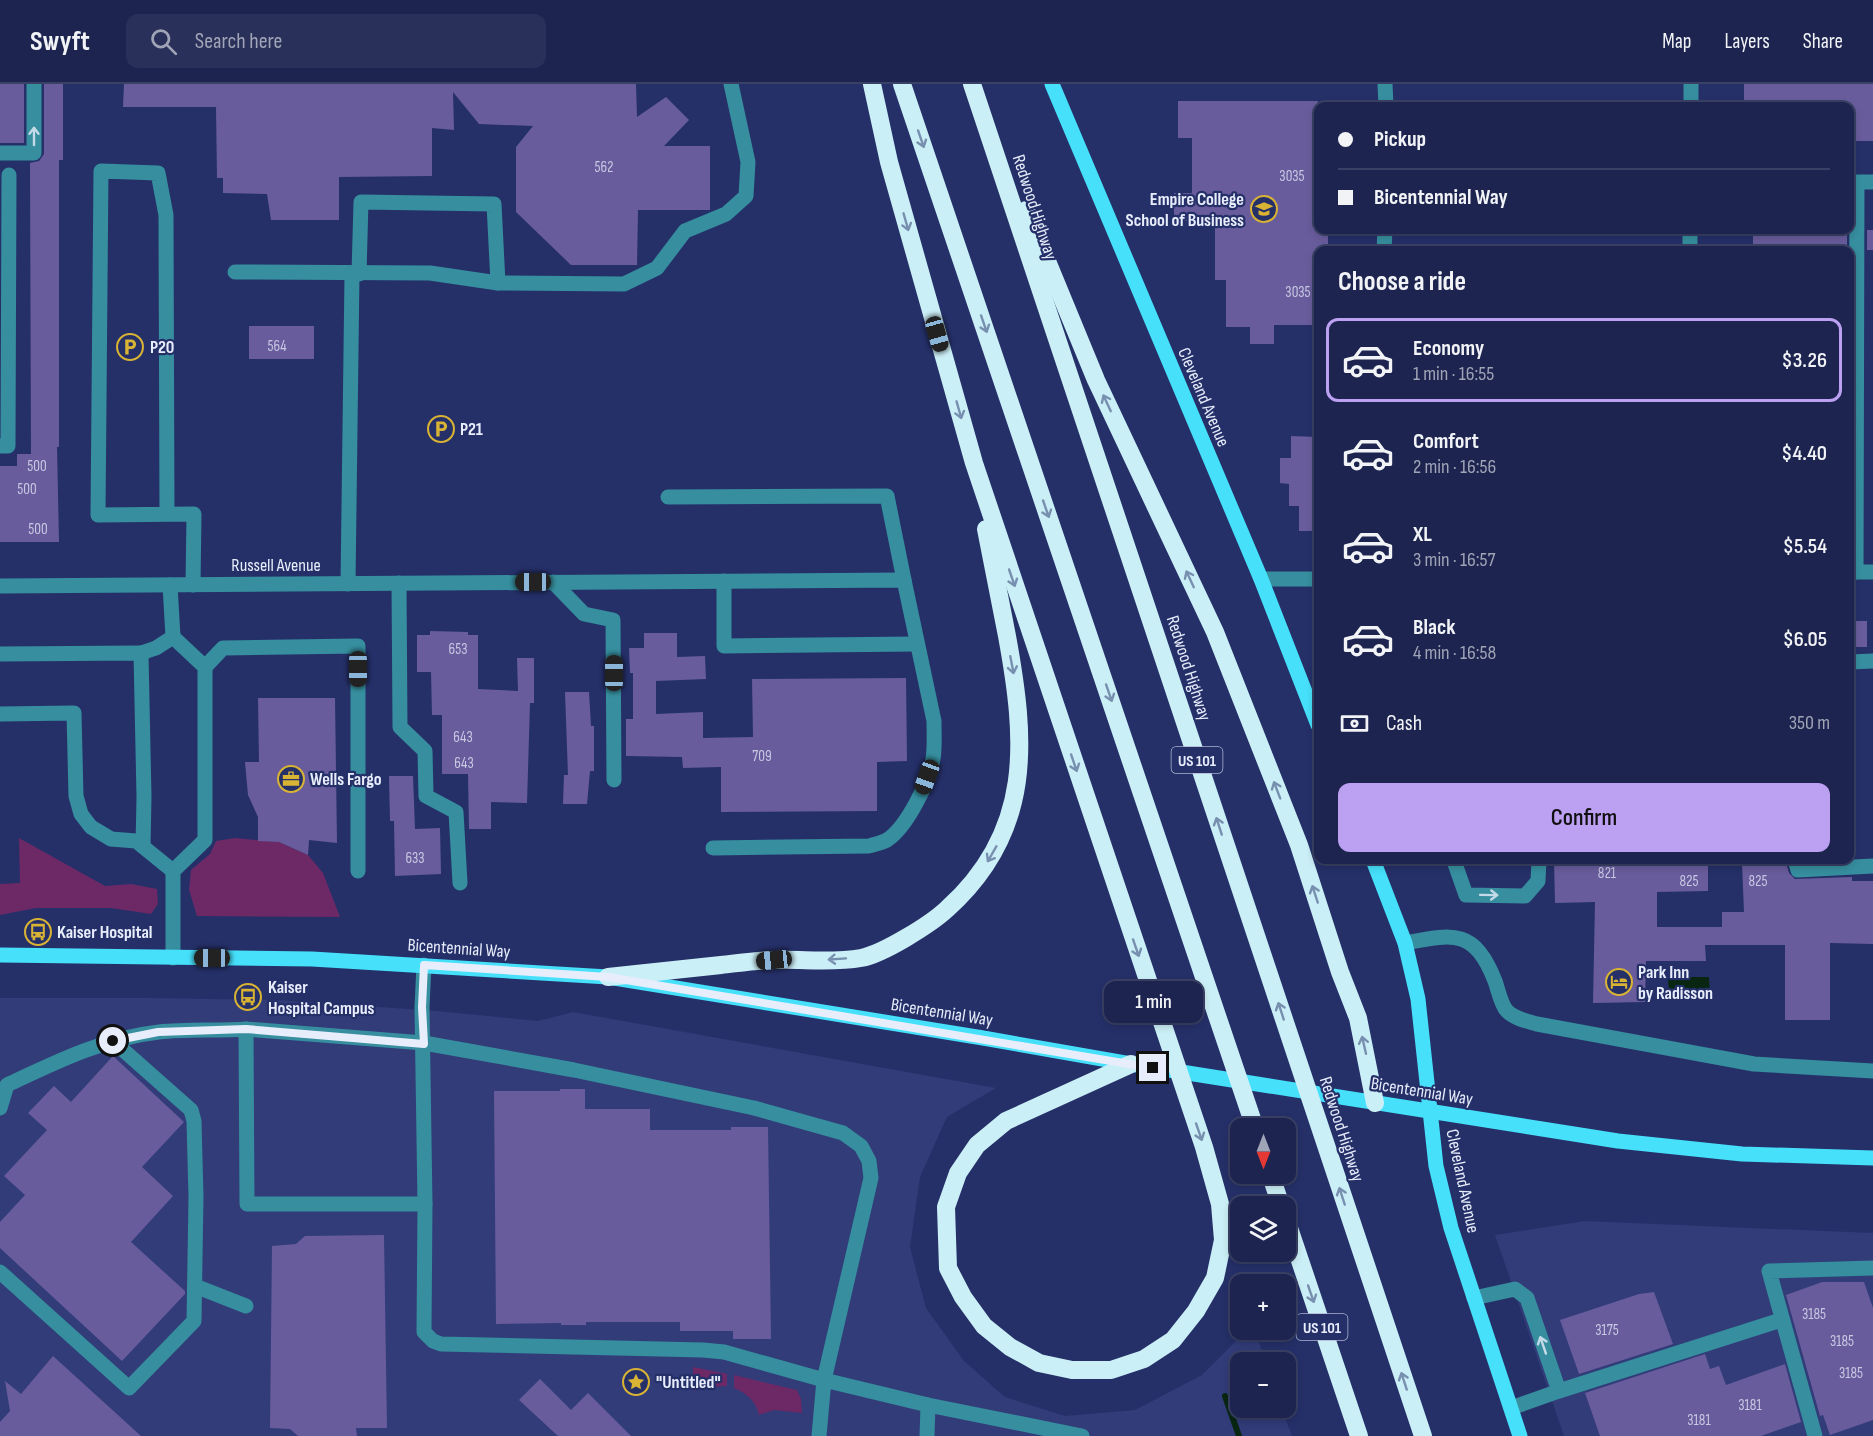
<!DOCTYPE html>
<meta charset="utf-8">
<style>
:root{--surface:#1c244f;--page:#293059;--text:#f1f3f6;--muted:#a0a4b7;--line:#3a4166;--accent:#bca0f2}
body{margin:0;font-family:"Sofia Sans Condensed",sans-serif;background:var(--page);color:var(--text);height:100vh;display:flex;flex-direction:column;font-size:22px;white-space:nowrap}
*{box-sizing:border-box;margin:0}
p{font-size:20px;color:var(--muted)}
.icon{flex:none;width:33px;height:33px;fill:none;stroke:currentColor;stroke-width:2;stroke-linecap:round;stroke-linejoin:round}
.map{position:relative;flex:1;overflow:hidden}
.details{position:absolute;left:1314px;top:162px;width:540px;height:618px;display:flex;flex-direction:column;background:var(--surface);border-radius:12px;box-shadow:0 3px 9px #0003,0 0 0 2px var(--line)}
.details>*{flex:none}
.banner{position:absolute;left:1314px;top:18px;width:540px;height:132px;border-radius:12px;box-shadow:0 3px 9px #0003,0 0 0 2px var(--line);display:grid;align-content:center;height:132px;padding:0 24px;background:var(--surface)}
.needle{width:39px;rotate:180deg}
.tools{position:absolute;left:1230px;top:1034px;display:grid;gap:12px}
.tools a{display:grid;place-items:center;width:66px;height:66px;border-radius:12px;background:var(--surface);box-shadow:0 3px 9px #0003,0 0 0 2px var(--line);font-size:30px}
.end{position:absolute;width:27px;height:27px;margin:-14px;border:8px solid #e8edfb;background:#111;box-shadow:0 0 0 3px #111}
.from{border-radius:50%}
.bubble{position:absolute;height:42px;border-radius:12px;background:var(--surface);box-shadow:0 3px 9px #0003,0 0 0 2px var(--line);font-size:20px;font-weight:600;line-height:42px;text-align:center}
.car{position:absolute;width:18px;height:36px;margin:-18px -9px;border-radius:8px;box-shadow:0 0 4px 2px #0007;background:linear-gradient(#222 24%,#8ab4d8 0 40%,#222 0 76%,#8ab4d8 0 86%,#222 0)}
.banner b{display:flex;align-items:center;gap:21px;height:57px;font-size:22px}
.banner b+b{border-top:2px solid var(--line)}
.banner i{width:15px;height:15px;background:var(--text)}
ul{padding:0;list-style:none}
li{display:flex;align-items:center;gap:18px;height:84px;margin:0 12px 9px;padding:0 12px;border:3px solid transparent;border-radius:12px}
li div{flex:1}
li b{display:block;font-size:22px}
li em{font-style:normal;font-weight:600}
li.current{border-color:var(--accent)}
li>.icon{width:54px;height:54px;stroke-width:1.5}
h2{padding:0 24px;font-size:27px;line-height:72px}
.pay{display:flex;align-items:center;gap:15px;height:66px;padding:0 24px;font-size:22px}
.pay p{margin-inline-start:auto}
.primary-button{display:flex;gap:12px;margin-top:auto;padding:12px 24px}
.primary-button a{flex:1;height:69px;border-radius:12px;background:var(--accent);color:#111;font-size:24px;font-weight:600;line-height:69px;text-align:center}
header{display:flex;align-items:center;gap:36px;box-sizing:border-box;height:84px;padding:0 30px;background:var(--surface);border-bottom:2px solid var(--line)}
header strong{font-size:28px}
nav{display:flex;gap:33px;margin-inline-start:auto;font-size:21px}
.search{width:420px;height:54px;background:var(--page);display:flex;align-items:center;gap:15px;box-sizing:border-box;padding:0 21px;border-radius:12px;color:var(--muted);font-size:22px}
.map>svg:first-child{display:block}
.built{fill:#313c79}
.green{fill:#6c2966}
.water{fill:#082612}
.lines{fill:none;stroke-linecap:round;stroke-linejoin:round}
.stream{stroke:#082612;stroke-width:6}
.building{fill:#695c9c}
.minor{stroke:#368e9e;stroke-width:15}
.major{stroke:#46e0fa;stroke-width:15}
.highway{stroke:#cbeff6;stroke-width:18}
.oneway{stroke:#c4dae8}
.oneway2{stroke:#7890b0}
.route{stroke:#e8edfb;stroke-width:8}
.labels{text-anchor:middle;stroke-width:4.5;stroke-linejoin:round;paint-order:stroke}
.number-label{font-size:15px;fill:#c8c9e3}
.shield{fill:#253069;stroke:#aeb4cf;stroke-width:1.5}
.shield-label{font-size:16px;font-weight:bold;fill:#e8edfb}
.poi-label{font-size:18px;font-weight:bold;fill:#e8edfb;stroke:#253069;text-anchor:start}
.street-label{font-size:18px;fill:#e8edfb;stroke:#253069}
</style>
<header>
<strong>Swyft</strong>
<div class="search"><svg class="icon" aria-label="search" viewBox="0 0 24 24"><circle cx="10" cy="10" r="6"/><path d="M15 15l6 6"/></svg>Search here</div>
<nav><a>Map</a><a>Layers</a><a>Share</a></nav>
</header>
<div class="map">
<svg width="1873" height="1352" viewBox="0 0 1873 1352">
<rect width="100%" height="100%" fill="#253069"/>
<g class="built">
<path d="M0,914h150l127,2 160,11 101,10 35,-9 423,76 -49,29 -27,60 -10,70 16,61 38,53 41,36 60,19 70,-6 67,-35 46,-46h6l12,33h-26v45h41l11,29h-1292z"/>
<path d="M1585,1137l288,12v203h-309l-69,-201z"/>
</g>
<g class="green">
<path d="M19,754l86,48 26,-2 26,5 1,15 -7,10 -40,-6h-75l-36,7v-31l20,-1z"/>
<path d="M235,754l44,4 29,13 15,18 17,44 -143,-1 -8,-26 2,-20 19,-16 6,-13z"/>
<path d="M693,1283l34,7v12l-23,1 -10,4z"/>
<path d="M734,1291l63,15 4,9 1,14 -28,-3 -15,5c-3,-14 -13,-22 -25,-27z"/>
</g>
<path class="water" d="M1668,893h41l1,22h-41z"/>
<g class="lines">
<path class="stream" d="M1225,1312l14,40"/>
</g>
<g class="building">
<rect x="0" y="0" width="24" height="59"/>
<path d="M44,0h19v76h-4v287h-2l2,95h-59v-76h17v-12h14l-1,-291 9,-2 5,-7z"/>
<path d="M124,0h512l1,33 29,-20 23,23 -25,26h46v64h-72l-1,55h-66l-55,-53v-65l17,-21 -54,-2 -26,-32 1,38 -22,-2v48l-93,1v43h-68l-4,-26 -44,-1v-15h-6l-1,-71h-93z"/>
<path d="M1744,0h129v57h-23v-35h-106z"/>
<path d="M1178,17h140v129h10v20h-10v75h-44v19h-24v-17h-24v-47h-11v-59h-41v-28h18v-55h-14z"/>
<rect x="1753" y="146" width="94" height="20"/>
<rect x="1867" y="146" width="6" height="20"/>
<rect x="249" y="242" width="65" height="33"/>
<path d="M1291,352l27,1v94h-19v-25h-10v-22l-9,-1v-25h11z"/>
<rect x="1850" y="537" width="17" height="26"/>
<path d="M430,547l38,1v3h10v54l40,2 -1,-33h17v45h-4l-3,100 -36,-1v27h-22l-1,-55h-26v-59h-10l-1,-43h-14v-37h13z"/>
<path d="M644,549h33v24l28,-1 1,23 -50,2v33l47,-2v26l50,-1 -1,-58 154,-1 1,83 -30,1v49l-156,1v-45l-38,1 -1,-11 -56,-1v-37h7v-46h-3l-1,-25h15z"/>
<path d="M565,608h24l2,34h3v45h-4l-3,33h-24l1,-29h4z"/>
<path d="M258,614h77l2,145 -28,-3 -1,15 -29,-13 -21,-1v-24l-10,-22 -3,-33h14z"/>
<path d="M389,692h24l2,53 25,-1 1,46 -46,2 -1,-55h-4z"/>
<path d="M1554,776h150v2h4v29l-51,1v35h65v-15h22l-2,-49h5v-3h38l4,13 6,6 57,-2v4h21v63l-43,-1v77h-45v-75h-80l1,16h-60l-1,41 -52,1 2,-101 -40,1z"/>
<path d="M113,972l71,66 -42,45 31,29 -42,46 54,49v3l-63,67 -122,-113v-26l25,-27 -21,-19 43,-46 -19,-17 26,-27 17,16z"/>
<path d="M560,1005h25v20h65v21h81v-3h37l3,212h-38v-8h-53v-9h-94v3h-25v-2l-65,1 -2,-233h66z"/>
<path d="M384,1151l3,193h-31l1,8h-59l-8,-7 -20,-1 2,-182 24,-2 9,-8z"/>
<path d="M1822,1198h42l9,26v112l-43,15 -7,-20 -3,1 -34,-121z"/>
<path d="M1654,1208l19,52 -94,30 -19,-54 79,-26z"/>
<path d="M1705,1270l5,15 9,-3 7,19 59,-21 16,58 -40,14h-161l-15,-43z"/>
<path d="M53,1272l88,80h-141v-14l10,-11 -5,-30 16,13z"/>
<path d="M540,1295l31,31 17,-17 43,43h-73l-39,-36z"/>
</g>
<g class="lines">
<g class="minor">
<path d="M1385,0l1,22"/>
<path d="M1691,0v22"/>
<path d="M0,69h34v-69"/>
<path d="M1384,166l1,-20"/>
<path d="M1690,166v-20"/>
<path d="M235,188l195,1 68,10 126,1 33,-16 28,-37 41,-17 20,-18 2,-34 -17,-78"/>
<path d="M359,190l2,-72 133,2 4,79"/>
<path d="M0,362h8l1,-271"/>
<path d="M668,413l219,-1 17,84"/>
<path d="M167,430l-1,-299 -8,-42 -57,-2 -3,344 96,-1 -1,71"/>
<path d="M1850,488h23"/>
<path d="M1856,488l1,-390h16"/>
<path d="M1261,495h57"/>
<path d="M724,497v65l193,-2"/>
<path d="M553,498l31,32 29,6 1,160"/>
<path d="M399,499l1,144 25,24 1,45 30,16 4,71"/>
<path d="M348,500l4,-310"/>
<path d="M0,502l904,-6 30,141c0,13 1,26 -1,38 -4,23 -26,68 -46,81 -5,3 -12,4 -18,6l-156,2"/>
<path d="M173,553l32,30v173l-32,31v87"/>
<path d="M141,569l15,-5 17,-11 -3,-52"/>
<path d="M0,570l141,-1 3,144 -1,49"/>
<path d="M1850,578l23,-1"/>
<path d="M205,583l18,-19 135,-2v225"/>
<path d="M0,630l74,-1 2,83 5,18 10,13 20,12 25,2 37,30"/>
<path d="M1795,776l3,10 75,-4"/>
<path d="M1454,777l12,34 59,1 13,-15 1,-21"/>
<path d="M1405,859c48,-9 69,-15 90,38 3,8 6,24 12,30 8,8 20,10 30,13l217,40 119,7"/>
<path d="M424,881l-2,42 3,197"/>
<path d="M246,945l178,14 150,27 180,38 89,25 18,13 8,15 2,17 -47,202 -100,-28 -21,-2 -262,-6 -8,-3 -9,-9 1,-128h-178z"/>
<path d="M0,1024l7,-23c49,-23 97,-47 152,-53 28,-3 58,-1 87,-3"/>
<path d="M0,1188l129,116 65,-67 2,-124 -2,-76 -3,-11 -78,-69"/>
<path d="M195,1202l51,20"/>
<path d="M1474,1214l41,-9 12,9 32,93"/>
<path d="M1511,1324l48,-17 222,-71"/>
<path d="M819,1352l5,-56 104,25 154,31"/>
<path d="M927,1352l1,-31"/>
<path d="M1815,1352l-46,-165 104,-3"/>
</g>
<g class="major">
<path d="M1052,0l209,495 57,146"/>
<path d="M1373,776l32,83 13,56 18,167 15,62 69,208"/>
<path d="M0,871l312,4 296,18 375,61 148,26 487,77 124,13 131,4"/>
</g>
<g class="highway">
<path d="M872,0l17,78 85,301 230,684 16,57 3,36 -8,38 -19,33 -23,29 -29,19 -33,11h-39l-33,-7 -29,-16 -26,-21 -21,-29 -15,-29 -2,-61 12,-34 19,-28 29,-24 125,-57"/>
<path d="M902,0l353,1044"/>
<path d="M972,0l451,1352"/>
<path d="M1026,126l70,170 119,252 84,213 41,127 18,46 17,85"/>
<path d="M608,893c37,-4 75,-8 113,-12 18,-2 36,-5 54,-5 28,-1 58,3 86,-2 22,-4 70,-34 86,-49 87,-78 79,-169 60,-273 -7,-35 -14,-71 -21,-107"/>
<path d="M1270,1089l11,33"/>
<path d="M1286,1135l73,217"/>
</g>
</g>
<defs><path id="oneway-shaft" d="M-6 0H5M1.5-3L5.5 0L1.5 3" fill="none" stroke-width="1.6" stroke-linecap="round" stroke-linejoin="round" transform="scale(1.5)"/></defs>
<g class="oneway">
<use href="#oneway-shaft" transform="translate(34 52) rotate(-90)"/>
<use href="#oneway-shaft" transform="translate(1489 811) rotate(1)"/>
<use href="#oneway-shaft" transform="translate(1543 1261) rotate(-109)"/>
</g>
<g class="oneway2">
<use href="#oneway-shaft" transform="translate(921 55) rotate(71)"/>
<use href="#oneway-shaft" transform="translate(906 138) rotate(74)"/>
<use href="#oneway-shaft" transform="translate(984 240) rotate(71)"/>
<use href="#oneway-shaft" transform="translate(1107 319) rotate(-115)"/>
<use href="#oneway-shaft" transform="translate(959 326) rotate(74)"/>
<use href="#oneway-shaft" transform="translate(1046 425) rotate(71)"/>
<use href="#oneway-shaft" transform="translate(1012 494) rotate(71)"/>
<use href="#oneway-shaft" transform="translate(1190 495) rotate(-115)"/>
<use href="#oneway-shaft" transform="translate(1012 581) rotate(79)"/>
<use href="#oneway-shaft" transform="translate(1109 609) rotate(71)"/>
<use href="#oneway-shaft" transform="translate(1074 679) rotate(71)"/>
<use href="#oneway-shaft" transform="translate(1277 706) rotate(-111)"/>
<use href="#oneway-shaft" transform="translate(1219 742) rotate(-108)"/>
<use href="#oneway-shaft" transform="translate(992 770) rotate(120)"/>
<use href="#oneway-shaft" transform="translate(1315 810) rotate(-108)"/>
<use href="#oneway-shaft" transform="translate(1136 864) rotate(71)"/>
<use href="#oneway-shaft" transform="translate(837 875) rotate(176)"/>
<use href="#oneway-shaft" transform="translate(1281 927) rotate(-108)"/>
<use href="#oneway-shaft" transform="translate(1364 961) rotate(-103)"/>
<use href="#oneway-shaft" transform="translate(1199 1048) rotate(71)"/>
<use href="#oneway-shaft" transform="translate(1342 1112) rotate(-108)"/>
<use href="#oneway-shaft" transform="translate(1311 1210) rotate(71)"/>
<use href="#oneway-shaft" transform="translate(1404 1297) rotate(-108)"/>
</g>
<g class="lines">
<path class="route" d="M113,957l45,-9 88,-3 178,15 -2,-37 2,-42 184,12 545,91"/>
</g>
<defs>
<symbol id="school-ring" viewBox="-11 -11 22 22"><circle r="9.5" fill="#253069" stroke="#d9b334" stroke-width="1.5"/><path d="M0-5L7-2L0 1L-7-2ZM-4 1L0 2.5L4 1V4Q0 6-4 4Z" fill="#d9b334"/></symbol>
<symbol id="parking-ring" viewBox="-11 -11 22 22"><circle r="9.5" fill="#253069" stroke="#d9b334" stroke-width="1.5"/><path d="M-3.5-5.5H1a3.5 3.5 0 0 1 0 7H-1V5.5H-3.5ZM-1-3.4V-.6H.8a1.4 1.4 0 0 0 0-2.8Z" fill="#d9b334"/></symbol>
<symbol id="office-ring" viewBox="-11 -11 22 22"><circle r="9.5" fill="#253069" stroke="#d9b334" stroke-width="1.5"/><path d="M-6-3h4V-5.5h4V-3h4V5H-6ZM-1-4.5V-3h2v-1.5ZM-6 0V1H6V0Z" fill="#d9b334"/></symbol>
<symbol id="bus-ring" viewBox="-11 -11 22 22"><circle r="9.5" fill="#253069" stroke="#d9b334" stroke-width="1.5"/><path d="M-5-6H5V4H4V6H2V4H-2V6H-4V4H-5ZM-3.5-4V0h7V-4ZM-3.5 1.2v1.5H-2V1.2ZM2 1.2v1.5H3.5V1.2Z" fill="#d9b334"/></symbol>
<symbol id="hotel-ring" viewBox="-11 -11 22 22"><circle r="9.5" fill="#253069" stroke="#d9b334" stroke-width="1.5"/><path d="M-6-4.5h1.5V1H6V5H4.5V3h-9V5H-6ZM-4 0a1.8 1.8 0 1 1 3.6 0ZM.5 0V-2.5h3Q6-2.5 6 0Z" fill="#d9b334"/></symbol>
<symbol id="sight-ring" viewBox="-11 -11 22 22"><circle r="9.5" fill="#253069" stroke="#d9b334" stroke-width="1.5"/><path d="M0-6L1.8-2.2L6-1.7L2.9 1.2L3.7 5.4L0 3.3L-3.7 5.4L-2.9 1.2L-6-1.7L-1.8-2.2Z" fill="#d9b334"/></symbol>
</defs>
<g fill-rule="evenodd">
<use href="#school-ring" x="1249" y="110" width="30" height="30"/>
<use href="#parking-ring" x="115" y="248" width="30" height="30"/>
<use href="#parking-ring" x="426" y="330" width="30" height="30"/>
<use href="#office-ring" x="276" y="680" width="30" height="30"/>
<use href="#bus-ring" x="23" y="833" width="30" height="30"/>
<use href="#hotel-ring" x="1604" y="883" width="30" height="30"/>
<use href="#bus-ring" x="233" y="898" width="30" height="30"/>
<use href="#sight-ring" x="621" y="1283" width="30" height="30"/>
</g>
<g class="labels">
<g class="number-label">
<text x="604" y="88">562</text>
<text x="1292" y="97">3035</text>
<text x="1298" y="213">3035</text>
<text x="277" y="267">564</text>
<text x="37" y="387">500</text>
<text x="27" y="410">500</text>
<text x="38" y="450">500</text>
<text x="458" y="570">653</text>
<text x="463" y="658">643</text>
<text x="762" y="677">709</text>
<text x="464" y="684">643</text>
<text x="415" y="779">633</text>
<text x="1607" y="794">821</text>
<text x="1689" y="802">825</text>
<text x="1758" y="802">825</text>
<text x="1814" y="1235">3185</text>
<text x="1607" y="1251">3175</text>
<text x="1842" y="1262">3185</text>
<text x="1851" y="1294">3185</text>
<text x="1750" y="1326">3181</text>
<text x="1699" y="1341">3181</text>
</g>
<g class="shield">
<rect x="1171.5" y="663" width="51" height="26" rx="4.5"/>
<rect x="1296.5" y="1230" width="51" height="26" rx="4.5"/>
</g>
<g class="shield-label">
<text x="1197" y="682">US 101</text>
<text x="1322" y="1249">US 101</text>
</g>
<g class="poi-label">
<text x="1244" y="121" text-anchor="end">Empire College<tspan x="1244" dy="21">School of Business</tspan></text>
<text x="150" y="269">P20</text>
<text x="460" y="351">P21</text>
<text x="310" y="701">Wells Fargo</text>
<text x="57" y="854">Kaiser Hospital</text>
<text x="1638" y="894">Park Inn<tspan x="1638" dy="21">by Radisson</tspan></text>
<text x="268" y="909">Kaiser<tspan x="268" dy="21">Hospital Campus</tspan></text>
<text x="656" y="1304">"Untitled"</text>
</g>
<g class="street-label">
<text transform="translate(1035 123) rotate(72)" y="6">Redwood Highway</text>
<text transform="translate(1204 313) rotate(67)" y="6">Cleveland Avenue</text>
<text x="276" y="487">Russell Avenue</text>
<text transform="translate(1189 584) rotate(72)" y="6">Redwood Highway</text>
<text transform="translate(459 864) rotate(4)" y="6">Bicentennial Way</text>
<text transform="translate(942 928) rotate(9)" y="6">Bicentennial Way</text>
<text transform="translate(1422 1007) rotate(9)" y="6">Bicentennial Way</text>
<text transform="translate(1342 1045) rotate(72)" y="6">Redwood Highway</text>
<text transform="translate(1463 1097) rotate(78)" y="6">Cleveland Avenue</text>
</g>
</g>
</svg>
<div class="tools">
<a><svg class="needle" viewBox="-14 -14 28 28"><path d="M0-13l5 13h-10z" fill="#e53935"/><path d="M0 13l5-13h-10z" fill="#a0a4b7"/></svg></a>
<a><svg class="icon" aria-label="layers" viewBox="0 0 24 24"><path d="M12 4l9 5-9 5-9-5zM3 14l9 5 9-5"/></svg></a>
<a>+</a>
<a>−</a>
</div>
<i class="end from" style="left:113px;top:957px"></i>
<i class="end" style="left:1153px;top:984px"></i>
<div class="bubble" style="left:1104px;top:897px;width:99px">1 min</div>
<i class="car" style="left:937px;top:250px;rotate:164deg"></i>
<i class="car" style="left:533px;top:498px;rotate:270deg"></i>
<i class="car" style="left:358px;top:585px;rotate:180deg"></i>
<i class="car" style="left:614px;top:589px;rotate:0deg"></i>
<i class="car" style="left:927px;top:693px;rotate:200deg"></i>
<i class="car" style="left:212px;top:874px;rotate:270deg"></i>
<i class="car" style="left:774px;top:876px;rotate:264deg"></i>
<div class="banner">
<b><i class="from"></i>Pickup</b>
<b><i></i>Bicentennial Way</b>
</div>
<section class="details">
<h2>Choose a ride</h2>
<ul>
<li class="current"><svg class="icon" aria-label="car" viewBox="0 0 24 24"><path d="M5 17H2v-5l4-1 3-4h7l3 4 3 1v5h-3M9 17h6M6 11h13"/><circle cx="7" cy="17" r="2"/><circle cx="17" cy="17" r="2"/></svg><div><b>Economy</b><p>1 min · 16:55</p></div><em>$3.26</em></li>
<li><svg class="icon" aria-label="car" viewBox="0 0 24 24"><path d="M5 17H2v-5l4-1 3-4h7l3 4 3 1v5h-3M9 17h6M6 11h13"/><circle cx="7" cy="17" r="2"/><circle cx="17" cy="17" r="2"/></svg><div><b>Comfort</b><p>2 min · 16:56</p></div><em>$4.40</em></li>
<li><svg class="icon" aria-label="car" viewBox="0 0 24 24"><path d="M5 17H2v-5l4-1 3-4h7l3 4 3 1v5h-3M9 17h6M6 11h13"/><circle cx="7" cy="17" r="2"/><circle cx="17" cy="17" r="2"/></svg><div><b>XL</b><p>3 min · 16:57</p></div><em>$5.54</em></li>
<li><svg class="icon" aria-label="car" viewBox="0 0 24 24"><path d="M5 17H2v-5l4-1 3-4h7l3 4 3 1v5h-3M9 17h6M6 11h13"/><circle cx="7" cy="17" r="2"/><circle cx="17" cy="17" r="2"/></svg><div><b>Black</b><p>4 min · 16:58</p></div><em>$6.05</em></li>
</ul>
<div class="pay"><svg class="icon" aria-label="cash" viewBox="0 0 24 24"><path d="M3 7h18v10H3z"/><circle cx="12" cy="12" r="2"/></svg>Cash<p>350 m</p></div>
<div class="primary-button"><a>Confirm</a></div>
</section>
</div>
